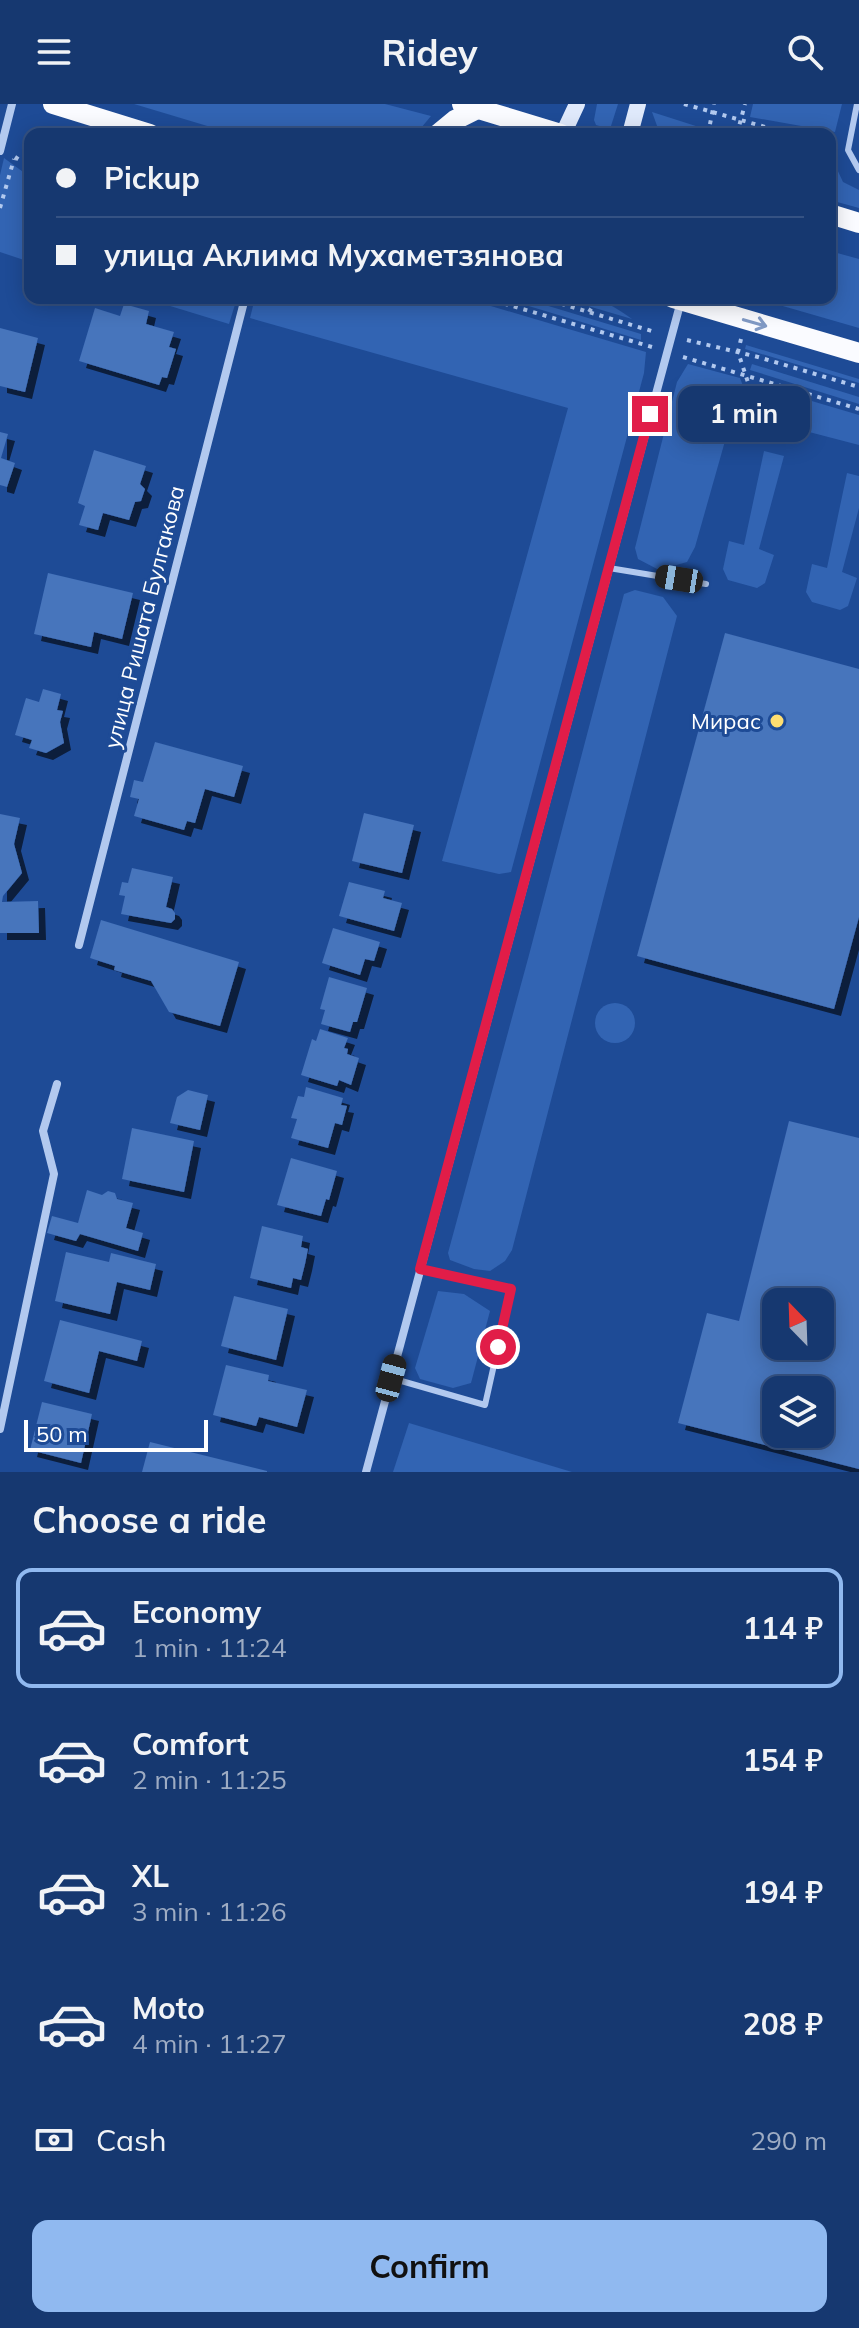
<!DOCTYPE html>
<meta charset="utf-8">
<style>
:root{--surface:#163870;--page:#1f3f75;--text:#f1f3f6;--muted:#9eacc3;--line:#355283;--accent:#90b9f0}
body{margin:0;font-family:Mulish,sans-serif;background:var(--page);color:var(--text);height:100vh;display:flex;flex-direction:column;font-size:30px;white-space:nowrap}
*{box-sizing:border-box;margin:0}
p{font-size:26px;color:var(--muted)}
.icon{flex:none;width:44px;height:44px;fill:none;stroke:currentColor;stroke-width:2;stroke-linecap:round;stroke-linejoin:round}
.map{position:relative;height:1368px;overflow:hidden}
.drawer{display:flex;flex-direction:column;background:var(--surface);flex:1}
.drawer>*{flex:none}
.banner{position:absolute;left:24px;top:24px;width:812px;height:176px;border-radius:16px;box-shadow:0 4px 20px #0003,0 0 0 2px var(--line);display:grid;align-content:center;height:176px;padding:0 32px;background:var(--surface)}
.needle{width:52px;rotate:337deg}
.fabs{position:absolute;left:762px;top:1184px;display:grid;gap:16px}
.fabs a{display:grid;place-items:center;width:72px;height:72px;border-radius:16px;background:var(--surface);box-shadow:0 4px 20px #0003,0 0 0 2px var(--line);font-size:40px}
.scale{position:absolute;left:24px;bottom:20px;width:184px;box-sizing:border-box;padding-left:8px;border:4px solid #fff;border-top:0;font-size:22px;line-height:28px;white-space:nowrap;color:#fff;-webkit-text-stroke:6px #1e4b96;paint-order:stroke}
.end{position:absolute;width:36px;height:36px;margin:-18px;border:10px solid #e11d48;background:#fff;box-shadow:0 0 0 4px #fff}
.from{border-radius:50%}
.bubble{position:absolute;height:56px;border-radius:16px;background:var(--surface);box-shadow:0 4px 20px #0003,0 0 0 2px var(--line);font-size:26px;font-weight:700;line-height:56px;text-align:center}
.car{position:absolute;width:24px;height:48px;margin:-24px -12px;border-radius:10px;box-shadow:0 0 6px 2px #0007;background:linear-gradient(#222 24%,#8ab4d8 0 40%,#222 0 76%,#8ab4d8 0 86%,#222 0)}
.banner b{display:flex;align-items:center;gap:28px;height:76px;font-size:30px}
.banner b+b{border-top:2px solid var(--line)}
.banner i{width:20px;height:20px;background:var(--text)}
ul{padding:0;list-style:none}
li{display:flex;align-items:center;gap:24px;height:120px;margin:0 16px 12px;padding:0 16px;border:4px solid transparent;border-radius:16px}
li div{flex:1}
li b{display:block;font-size:30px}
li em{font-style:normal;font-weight:700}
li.selected{border-color:var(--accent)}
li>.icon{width:72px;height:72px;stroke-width:1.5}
h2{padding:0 32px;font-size:36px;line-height:96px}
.pay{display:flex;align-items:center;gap:20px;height:88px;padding:0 32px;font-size:30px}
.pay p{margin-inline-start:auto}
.cta{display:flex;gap:16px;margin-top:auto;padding:16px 32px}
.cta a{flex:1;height:92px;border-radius:16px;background:var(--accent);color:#111;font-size:32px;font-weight:700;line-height:92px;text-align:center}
header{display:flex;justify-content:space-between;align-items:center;height:104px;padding:0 32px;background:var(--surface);font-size:36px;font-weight:700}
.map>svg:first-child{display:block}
.green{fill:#3264b3}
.building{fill:#4674bc;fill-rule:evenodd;filter:url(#shadow)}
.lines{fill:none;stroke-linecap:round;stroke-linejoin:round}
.path{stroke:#b2c9ef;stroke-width:4;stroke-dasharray:4 6;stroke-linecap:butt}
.lane{stroke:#b2c9ef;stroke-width:6}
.street{stroke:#b2c9ef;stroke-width:8}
.secondary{stroke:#dfe9fb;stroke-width:16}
.primary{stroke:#fafbff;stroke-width:20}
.oneway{stroke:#819ac5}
.route{stroke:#e11d48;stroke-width:10}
.poi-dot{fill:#fede71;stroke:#1e4b96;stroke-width:3}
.labels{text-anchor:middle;stroke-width:6;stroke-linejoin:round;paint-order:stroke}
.street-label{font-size:22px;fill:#fff;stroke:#1e4b96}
.poi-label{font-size:22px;fill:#fff;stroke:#1e4b96;text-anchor:end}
</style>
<header><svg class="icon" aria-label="menu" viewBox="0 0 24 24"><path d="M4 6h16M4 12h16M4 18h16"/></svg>Ridey<svg class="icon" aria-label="search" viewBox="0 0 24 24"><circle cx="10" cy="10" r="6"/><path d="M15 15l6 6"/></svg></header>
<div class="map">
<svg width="859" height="1368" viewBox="0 0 859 1368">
<defs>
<filter id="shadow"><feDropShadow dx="7" dy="7" stdDeviation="0" flood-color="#0009"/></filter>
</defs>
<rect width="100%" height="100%" fill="#1e4b96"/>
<g class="green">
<path d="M134,0h251l46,12 -15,18h-182z"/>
<path d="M597,0h21l-7,22 -5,2 -10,-3 -2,-5z"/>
<path d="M753,0h89l-7,28 -85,-15z"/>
<path d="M652,8l50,16 -2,6h-40z"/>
<path d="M830,50l13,28 16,8v18l-29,-8z"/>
<path d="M4,54l26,19v85l-30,-10v-77z"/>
<path d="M830,147l29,8v69l-104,-30h75z"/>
<path d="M144,194h93l-8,26z"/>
<path d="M255,194h209l182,54 -2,21 -133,499 -12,2 -57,-13 126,-453 -318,-90z"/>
<path d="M502,194h20l119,36v6z"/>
<path d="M561,194c36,0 41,0 71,21z"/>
<path d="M746,241l113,34v4l-114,-34z"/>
<path d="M688,260l52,14 15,40 -31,-10 5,19 -34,120 -8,15 -28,8 -21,-11 -3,-11 42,-166z"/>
<path d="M752,260l107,33v7l-109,-34z"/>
<path d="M754,280l105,31v30l-92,-24z"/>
<path d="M764,347l20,5 -25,93 15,6 -9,28 -8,5 -29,-8 -5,-11 6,-28 15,4z"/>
<path d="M847,369l12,3v32l-17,64 15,6 -9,28 -8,4 -28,-8 -6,-10 6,-28 15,4z"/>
<path d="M635,486l28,7 14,19 -165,634 -7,11 -15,10 -16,-2 -24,-9 -2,-7 81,-298 95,-361z"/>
<circle cx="615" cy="919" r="20"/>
<path d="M438,1187l26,3 26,17 -19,72 -18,5 -33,-9 -5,-11z"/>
<path d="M409,1319l163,49h-179z"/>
</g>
<g class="building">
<path d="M124,200l25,7 -3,13 28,8 -5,15 7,2 -9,29 -5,-1 -3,8 -80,-24 16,-53 25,8z"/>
<path d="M0,224l38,10 -13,54 -25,-6z"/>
<path d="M723,304l25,7 -5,16 -24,-7z"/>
<path d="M0,328l8,2 -7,24 14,5 -8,24 -7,-2z"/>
<path d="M94,346l52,16 -6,18 5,5 -4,12 -6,1 -6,18 -26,-7 -5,17 -19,-5 6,-19 -7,-3z"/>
<path d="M48,469l85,20 -11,46 -28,-7 -3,15 -57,-13z"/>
<path d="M725,529l134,36v248l-25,92 -197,-53z"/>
<path d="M43,585l18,5 -4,16 6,1 -3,11 4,21 -18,10 -17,-5 3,-8 -17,-5 11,-37 13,4z"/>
<path d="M155,638l88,24 -9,31 -29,-8 -10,34 -8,-2 -3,9 -50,-14 5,-17 -9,-2 4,-17 9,2z"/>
<path d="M364,709l50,12 -12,48 -50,-12z"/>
<path d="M0,710l20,4 -6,26 8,29 -19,23 -1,6 36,-1 1,32h-39z"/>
<path d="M132,764l41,9 -7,30 6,2 3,4v6l-4,4 -50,-9 4,-18 -6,-1 3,-13 6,1z"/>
<path d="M349,778l36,9 -2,7 19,5 -8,28 -55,-15z"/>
<path d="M101,816l138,42 -19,64 -51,-14 -18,-31 -37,-11 1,-4 -25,-8z"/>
<path d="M333,824l47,14 -6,19 -9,-2 -5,16 -38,-12z"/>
<path d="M329,873l38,11 -10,34h-4l-3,10 -29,-8 4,-14 -5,-1z"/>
<path d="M320,925l28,9 -4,10 4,1 -1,5 12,4 -8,27 -12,-5 -2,6 -36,-11 11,-36 4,2z"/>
<path d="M306,983l37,11 -2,7 6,1 -5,19 -7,-2 -7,25 -37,-10 6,-19 -6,-1 7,-22 6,1z"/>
<path d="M188,986l20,5 -8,35 -30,-7 7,-26z"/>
<path d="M789,1017l70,17v331l-181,-46 29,-110 32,8zM776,1198h44v44h-44zM776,1286h44v44h-44z"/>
<path d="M132,1024l62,13 -10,51 -62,-13z"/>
<path d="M291,1054l46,13 -8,29 -3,-1 -5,17 -44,-11z"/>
<path d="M87,1086l15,5 6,-4 7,2 2,6 16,4 -7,25 17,5 -5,18 -58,-17 -4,7 -29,-8 5,-17 26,7z"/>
<path d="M262,1122l41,10 -2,11 7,2 -3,15 -4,16 -8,-2 -2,10 -41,-10z"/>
<path d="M66,1148l43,10 2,-9 45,11 -6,26 -33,-8 -7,32 -55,-13z"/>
<path d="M234,1192l54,13 -12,51 -55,-14z"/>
<path d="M60,1216l82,21 -5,20 -38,-10 -10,42 -45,-12z"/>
<path d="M226,1261l43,10 -1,6 39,9 -10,37 -38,-10 -3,9 -43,-11z"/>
<path d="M42,1298l50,12 -11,49 -51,-13z"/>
<path d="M150,1338l117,29v1h-125z"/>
</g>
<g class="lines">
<g class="path">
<path d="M684,0l106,30"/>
<path d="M708,30l6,-30"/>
<path d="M737,30l8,-30"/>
<path d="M15,53l15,10"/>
<path d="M0,104l14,-49"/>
<path d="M485,194l167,49"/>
<path d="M542,194l113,34"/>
<path d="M589,208l9,-14"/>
<path d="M741,235l-3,13 27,82"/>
<path d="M687,236l71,17 101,30"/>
<path d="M683,253l176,52"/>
</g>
<g class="lane">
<path d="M857,0l-9,46 11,20"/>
<path d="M609,464l97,16"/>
<path d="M391,1274l94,27 26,-116 -91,-20"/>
</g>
<g class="street">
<path d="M0,47l12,-47"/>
<path d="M79,841l166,-647"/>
<path d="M0,1325l54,-255 -11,-43 14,-47"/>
<path d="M366,1368l315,-1171"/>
</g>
<g class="secondary">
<path d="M563,30l14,-30"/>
<path d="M630,30l8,-30"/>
</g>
<g class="primary">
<path d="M53,0l97,30"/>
<path d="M462,0l99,30"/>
<path d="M438,30l17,-14 24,-12"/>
<path d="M830,110l29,9"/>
<path d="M673,194l186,55"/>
</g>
</g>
<defs><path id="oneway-shaft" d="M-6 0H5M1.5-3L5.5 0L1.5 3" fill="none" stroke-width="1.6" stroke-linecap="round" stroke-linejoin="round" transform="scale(2)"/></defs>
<use class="oneway" href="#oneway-shaft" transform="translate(755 219) rotate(16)"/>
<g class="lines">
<path class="route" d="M498,1243l13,-58 -91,-20 230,-855"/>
</g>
<circle class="poi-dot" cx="777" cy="617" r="8"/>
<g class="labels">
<g class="street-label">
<text transform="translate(144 513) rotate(-76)" y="8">улица Ришата Булгакова</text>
</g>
<g class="poi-label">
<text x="761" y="625">Мирас</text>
</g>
</g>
</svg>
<div class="fabs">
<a><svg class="needle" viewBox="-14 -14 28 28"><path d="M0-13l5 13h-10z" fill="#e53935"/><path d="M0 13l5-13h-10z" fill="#9eacc3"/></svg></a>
<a><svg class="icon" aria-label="layers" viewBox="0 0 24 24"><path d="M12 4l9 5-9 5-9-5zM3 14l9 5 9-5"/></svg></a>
</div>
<div class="scale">50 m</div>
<i class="end from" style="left:498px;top:1243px"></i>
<i class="end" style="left:650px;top:310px"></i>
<div class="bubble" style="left:678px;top:282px;width:132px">1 min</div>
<i class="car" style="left:679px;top:475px;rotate:279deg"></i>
<i class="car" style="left:391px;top:1274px;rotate:15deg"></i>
<div class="banner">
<b><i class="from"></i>Pickup</b>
<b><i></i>улица Аклима Мухаметзянова</b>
</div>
</div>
<section class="drawer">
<h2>Choose a ride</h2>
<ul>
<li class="selected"><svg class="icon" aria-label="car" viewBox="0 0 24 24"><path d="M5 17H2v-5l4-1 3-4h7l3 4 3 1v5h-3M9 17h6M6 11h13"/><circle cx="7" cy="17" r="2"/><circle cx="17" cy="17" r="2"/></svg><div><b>Economy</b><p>1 min · 11:24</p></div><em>114 ₽</em></li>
<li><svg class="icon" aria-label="car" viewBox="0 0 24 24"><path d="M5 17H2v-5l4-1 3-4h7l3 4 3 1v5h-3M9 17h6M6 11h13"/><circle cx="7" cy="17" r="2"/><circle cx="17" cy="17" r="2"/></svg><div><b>Comfort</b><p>2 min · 11:25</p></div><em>154 ₽</em></li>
<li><svg class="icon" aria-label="car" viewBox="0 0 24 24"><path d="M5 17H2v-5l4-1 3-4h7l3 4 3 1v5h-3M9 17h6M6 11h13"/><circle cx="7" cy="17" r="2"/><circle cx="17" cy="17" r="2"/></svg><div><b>XL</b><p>3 min · 11:26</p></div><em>194 ₽</em></li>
<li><svg class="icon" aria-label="car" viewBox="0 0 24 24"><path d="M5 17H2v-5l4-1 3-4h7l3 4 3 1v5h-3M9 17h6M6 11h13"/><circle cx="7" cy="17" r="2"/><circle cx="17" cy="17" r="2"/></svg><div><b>Moto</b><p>4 min · 11:27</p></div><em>208 ₽</em></li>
</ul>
<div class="pay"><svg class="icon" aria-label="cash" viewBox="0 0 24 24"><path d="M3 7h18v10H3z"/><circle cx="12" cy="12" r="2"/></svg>Cash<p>290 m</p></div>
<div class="cta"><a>Confirm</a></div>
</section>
